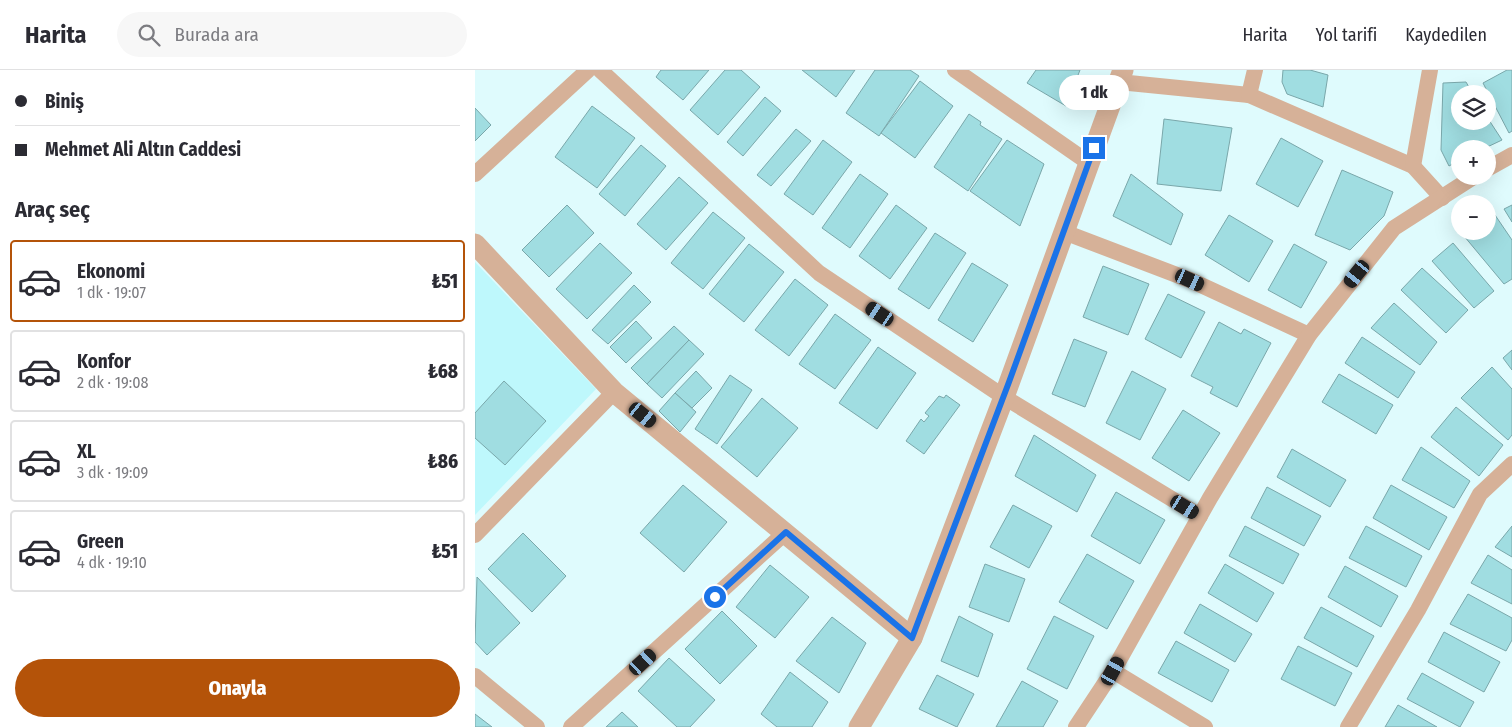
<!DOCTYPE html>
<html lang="tr">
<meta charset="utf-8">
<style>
:root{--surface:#fff;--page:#f7f7f7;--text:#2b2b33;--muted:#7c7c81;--line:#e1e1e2;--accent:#b45309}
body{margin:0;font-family:"Fira Sans Condensed",sans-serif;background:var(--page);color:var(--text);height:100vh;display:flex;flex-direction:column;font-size:19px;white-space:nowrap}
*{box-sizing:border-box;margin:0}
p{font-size:16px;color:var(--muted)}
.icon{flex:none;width:28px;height:28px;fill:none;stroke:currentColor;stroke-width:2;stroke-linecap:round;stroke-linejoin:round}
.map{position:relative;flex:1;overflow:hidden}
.sheet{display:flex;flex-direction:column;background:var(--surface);width:475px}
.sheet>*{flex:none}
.top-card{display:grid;align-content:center;height:110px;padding:0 15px;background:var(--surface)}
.fabs{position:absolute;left:976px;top:15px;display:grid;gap:10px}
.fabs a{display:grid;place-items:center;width:45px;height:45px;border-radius:50%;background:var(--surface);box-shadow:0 5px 20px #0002;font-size:25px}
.end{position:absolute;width:22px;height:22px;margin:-11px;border:6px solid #1a73e8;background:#fff;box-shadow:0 0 0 2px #fff}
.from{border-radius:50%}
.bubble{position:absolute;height:35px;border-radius:18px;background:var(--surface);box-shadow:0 5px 20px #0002;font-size:16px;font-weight:800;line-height:35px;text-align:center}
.car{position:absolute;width:15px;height:30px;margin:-15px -8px;border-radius:6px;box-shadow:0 0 4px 1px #0007;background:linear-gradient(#222 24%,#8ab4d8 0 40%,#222 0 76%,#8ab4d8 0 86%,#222 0)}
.top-card b{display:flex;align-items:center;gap:18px;height:48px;font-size:19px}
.top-card b+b{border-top:1px solid var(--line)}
.top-card i{width:12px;height:12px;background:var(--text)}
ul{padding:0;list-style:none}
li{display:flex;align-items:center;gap:15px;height:82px;margin:0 10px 8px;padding:0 5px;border:2px solid var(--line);border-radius:5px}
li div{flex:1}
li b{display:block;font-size:19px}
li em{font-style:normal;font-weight:800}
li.on{border-color:var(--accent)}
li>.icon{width:45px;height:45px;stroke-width:1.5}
h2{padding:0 15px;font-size:22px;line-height:60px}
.action{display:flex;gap:10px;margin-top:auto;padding:10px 15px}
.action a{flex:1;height:58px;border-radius:30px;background:var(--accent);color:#fff;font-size:20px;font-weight:800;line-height:58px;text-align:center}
header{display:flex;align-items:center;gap:30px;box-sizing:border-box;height:70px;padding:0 25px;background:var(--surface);border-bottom:1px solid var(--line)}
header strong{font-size:24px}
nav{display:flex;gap:28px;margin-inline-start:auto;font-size:18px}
.search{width:350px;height:45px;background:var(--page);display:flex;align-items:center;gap:12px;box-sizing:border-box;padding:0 18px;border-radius:28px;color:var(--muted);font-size:19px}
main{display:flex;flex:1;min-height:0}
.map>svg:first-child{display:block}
.built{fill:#bef8fc}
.building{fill:#a0dde1;stroke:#7aa7aa}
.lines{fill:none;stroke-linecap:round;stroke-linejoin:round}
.minor{stroke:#d6b198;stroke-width:16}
.tertiary{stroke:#d6b198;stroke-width:21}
.route{stroke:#1a73e8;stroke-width:6}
</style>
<header>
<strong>Harita</strong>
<div class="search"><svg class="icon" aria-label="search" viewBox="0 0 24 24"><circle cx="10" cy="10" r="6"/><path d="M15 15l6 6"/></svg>Burada ara</div>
<nav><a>Harita</a><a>Yol tarifi</a><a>Kaydedilen</a></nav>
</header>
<main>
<section class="sheet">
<div class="top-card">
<b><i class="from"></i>Biniş</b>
<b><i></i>Mehmet Ali Altın Caddesi</b>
</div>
<h2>Araç seç</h2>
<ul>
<li class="on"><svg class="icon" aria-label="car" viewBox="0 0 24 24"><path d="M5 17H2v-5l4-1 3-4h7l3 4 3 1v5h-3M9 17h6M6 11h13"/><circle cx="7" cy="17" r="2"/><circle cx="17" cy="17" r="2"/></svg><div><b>Ekonomi</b><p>1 dk · 19:07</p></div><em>₺51</em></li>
<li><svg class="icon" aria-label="car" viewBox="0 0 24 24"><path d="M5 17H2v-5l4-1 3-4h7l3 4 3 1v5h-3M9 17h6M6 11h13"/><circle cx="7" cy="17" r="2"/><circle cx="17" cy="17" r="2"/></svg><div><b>Konfor</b><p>2 dk · 19:08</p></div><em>₺68</em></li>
<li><svg class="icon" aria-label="car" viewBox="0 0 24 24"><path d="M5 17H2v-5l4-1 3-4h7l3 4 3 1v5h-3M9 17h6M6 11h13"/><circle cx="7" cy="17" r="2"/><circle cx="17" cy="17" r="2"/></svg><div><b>XL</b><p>3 dk · 19:09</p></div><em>₺86</em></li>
<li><svg class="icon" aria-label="car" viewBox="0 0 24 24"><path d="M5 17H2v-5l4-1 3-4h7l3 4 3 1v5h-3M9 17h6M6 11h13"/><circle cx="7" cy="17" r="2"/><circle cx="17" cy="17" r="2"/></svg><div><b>Green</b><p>4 dk · 19:10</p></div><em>₺51</em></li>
</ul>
<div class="action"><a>Onayla</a></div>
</section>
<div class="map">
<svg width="1037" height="657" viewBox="0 0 1037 657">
<rect width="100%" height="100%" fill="#dffbfd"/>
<path class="built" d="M0,192l121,127 -121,126z"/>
<g class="building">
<path d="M186,0h48l-26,30 -27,-23z"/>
<path d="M250,0h16l19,17 -42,48 -28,-25z"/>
<path d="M327,0h53l-19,27z"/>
<path d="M400,0h35l9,6 -40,60 -33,-23z"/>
<path d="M561,0h44l-14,36 -39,-23z"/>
<path d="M808,0h27l18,5 -5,32 -36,-13 -5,-12z"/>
<path d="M1032,0h5v61l-3,2 -26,-50z"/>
<path d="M445,11l33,25 -38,52 -34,-25z"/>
<path d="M991,12l7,12h-13v27h27v-4l15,23 -19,9h-23v11l-11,6 -8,-16 2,-67z"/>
<path d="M290,27l16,14 -38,45 -16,-14z"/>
<path d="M117,36l43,32 -38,50 -42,-31z"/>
<path d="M0,38l16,17 -16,16z"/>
<path d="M494,44l12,8 -1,3 22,14 -34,52 -34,-24z"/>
<path d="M689,49l68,9 -11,63 -64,-7z"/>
<path d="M321,59l15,12 -40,45 -14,-11z"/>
<path d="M806,68l42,23 -25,46 -42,-23z"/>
<path d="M348,70l29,22 -39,53 -29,-21z"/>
<path d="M532,70l37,24 -24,62 -50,-35z"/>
<path d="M166,75l25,21 -41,50 -26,-22z"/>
<path d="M867,100l51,22 -9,24 -34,34 -35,-15z"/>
<path d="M385,104l28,20 -38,54 -28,-20z"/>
<path d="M656,104l52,40 -12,31 -58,-29z"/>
<path d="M204,107l29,26 -42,47 -29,-26z"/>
<path d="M92,135l27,28 -45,44 -27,-27z"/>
<path d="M421,135l31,23 -37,51 -31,-23z"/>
<path d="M1037,135v17l-8,-13z"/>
<path d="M238,142l32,26 -42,51 -32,-26z"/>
<path d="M754,145l44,26 -24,41 -44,-27z"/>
<path d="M1020,145l17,25v39l-8,5 -40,-48 7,-5h16v-11z"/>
<path d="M460,163l31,20 -37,56 -31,-20z"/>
<path d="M125,173l32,30 -45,46 -31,-30z"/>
<path d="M978,173l41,48 -20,17 -42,-47z"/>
<path d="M274,174l35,28 -40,50 -35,-28z"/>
<path d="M819,174l33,18 -26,46 -33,-18z"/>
<path d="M497,193l36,22 -35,57 -35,-22z"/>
<path d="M628,196l46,18 -21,51 -45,-18z"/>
<path d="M947,198l46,42 -22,23 -45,-43z"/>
<path d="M320,209l33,26 -39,51 -34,-26z"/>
<path d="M159,215l17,17 -43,42 -16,-14z"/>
<path d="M693,224l37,18 -24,46 -36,-19z"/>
<path d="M919,233l43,39 -17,23 -49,-37z"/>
<path d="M360,244l36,26 -36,49 -36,-25z"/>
<path d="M161,251l16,17 -26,25 -16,-16z"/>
<path d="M744,252l22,12 3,-5 27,14 -34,64 -27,-14 3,-6 -22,-11z"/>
<path d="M199,256l15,14 -42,44 -16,-16z"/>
<path d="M887,267l53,35 -17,26 -53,-35z"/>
<path d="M599,269l33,13 -22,55 -33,-13z"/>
<path d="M214,270l15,14 -42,44 -15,-14z"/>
<path d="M403,277l38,26 -39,56 -38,-26z"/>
<path d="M1037,280v20l-9,-12z"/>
<path d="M1017,297l20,22v46l-4,5 -47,-42z"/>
<path d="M221,301l16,17 -20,20 -17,-15z"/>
<path d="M657,301l34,18 -26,51 -34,-17z"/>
<path d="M864,304l54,31 -17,29 -54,-32z"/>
<path d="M255,305l22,15 -35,54 -22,-15z"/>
<path d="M29,311l42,40 -41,44 -30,-27v-25z"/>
<path d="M200,323l21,19 -16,20 -21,-21z"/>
<path d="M471,325l14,10 -36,49 -18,-13 15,-22 3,3 5,-6 -4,-3 14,-17 5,2z"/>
<path d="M287,328l36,30 -41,49 -36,-30z"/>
<path d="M981,337l47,38 -24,31 -48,-39z"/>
<path d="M708,340l37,23 -31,48 -37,-23z"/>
<path d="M559,365l62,40 -19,37 -62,-36z"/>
<path d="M946,377l49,34 -16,27 -52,-28z"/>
<path d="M817,379l54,31 -16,27 -53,-30z"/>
<path d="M208,415l44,37 -43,50 -44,-39z"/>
<path d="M916,415l56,32 -18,33 -56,-32z"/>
<path d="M792,417l54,29 -17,30 -53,-28z"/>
<path d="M641,422l49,28 -25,44 -49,-28z"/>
<path d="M538,435l39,21 -23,42 -39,-21z"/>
<path d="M770,456l54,28 -16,30 -54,-28z"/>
<path d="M891,456l56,30 -16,31 -57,-29z"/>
<path d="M1037,456v31l-17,-10z"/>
<path d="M48,463l43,43 -34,36 -44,-43z"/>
<path d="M612,484l47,27 -27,48 -48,-27z"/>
<path d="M1013,485l24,15v34l-41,-21z"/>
<path d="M510,494l40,15 -16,43 -40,-15z"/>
<path d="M750,494l49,29 -17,29 -49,-29z"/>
<path d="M295,495l39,32 -34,41 -39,-31z"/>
<path d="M870,496l53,30 -17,31 -53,-30z"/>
<path d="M2,507l43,46 -33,32 -12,-13z"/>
<path d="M993,524l44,24v22l-6,11 -56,-27z"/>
<path d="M725,534l52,30 -17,28 -51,-29z"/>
<path d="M846,537l53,29 -17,31 -53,-29z"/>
<path d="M247,541l35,35 -37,38 -35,-35z"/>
<path d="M484,546l34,18 -15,43 -37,-16z"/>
<path d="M579,546l40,20 -27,53 -40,-20z"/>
<path d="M357,547l34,26 -27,50 -43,-32z"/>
<path d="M969,562l56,30 -16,30 -56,-30z"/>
<path d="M701,571l53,29 -17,32 -54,-29z"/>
<path d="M823,576l54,27 -17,33 -54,-27z"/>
<path d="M194,588l46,42 -25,27h-13l-39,-36z"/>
<path d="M315,602l38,30 -16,25h-35l-16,-13z"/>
<path d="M947,603l52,29 -14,25 -53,-28z"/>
<path d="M462,605l37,19 -17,33 -38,-18z"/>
<path d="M547,611l36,20 -15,26h-47z"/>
<path d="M923,635l39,22h-52z"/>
<path d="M147,642l16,15h-32z"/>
<path d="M0,644l17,13h-17z"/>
</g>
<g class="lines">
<g class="minor">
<path d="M125,0l219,203 185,124 196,119"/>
<path d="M480,0l134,93"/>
<path d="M644,12l130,13 164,71 29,32"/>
<path d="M774,25l6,-25"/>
<path d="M938,96l17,-96"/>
<path d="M1012,99l25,-14"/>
<path d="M0,104l113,-104"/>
<path d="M589,162l126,48 119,55"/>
<path d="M0,465l139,-143"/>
<path d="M638,601l92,56"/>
<path d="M0,606l62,51"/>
<path d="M96,657l215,-195"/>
<path d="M601,657l37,-56 97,-173 99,-163 85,-107 81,-52"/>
<path d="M873,657l70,-117 62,-116 32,-30"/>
</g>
<g class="tertiary">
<path d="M0,174l139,148 298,246"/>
<path d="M384,657l53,-89 92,-241 119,-327"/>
</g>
</g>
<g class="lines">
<path class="route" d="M240,527l71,-65 126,106 97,-256 85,-234"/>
</g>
</svg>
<div class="fabs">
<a><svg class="icon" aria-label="layers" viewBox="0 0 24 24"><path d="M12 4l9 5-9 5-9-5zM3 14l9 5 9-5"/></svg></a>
<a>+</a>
<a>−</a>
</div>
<i class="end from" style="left:240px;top:527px"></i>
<i class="end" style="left:619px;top:78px"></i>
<div class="bubble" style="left:584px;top:5px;width:70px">1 dk</div>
<i class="car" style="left:882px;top:204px;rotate:219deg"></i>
<i class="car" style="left:715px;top:210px;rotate:115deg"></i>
<i class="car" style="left:405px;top:244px;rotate:304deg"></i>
<i class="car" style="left:168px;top:345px;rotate:129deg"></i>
<i class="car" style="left:710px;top:437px;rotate:121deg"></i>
<i class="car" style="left:168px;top:592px;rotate:48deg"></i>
<i class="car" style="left:638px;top:601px;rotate:29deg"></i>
</div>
</main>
